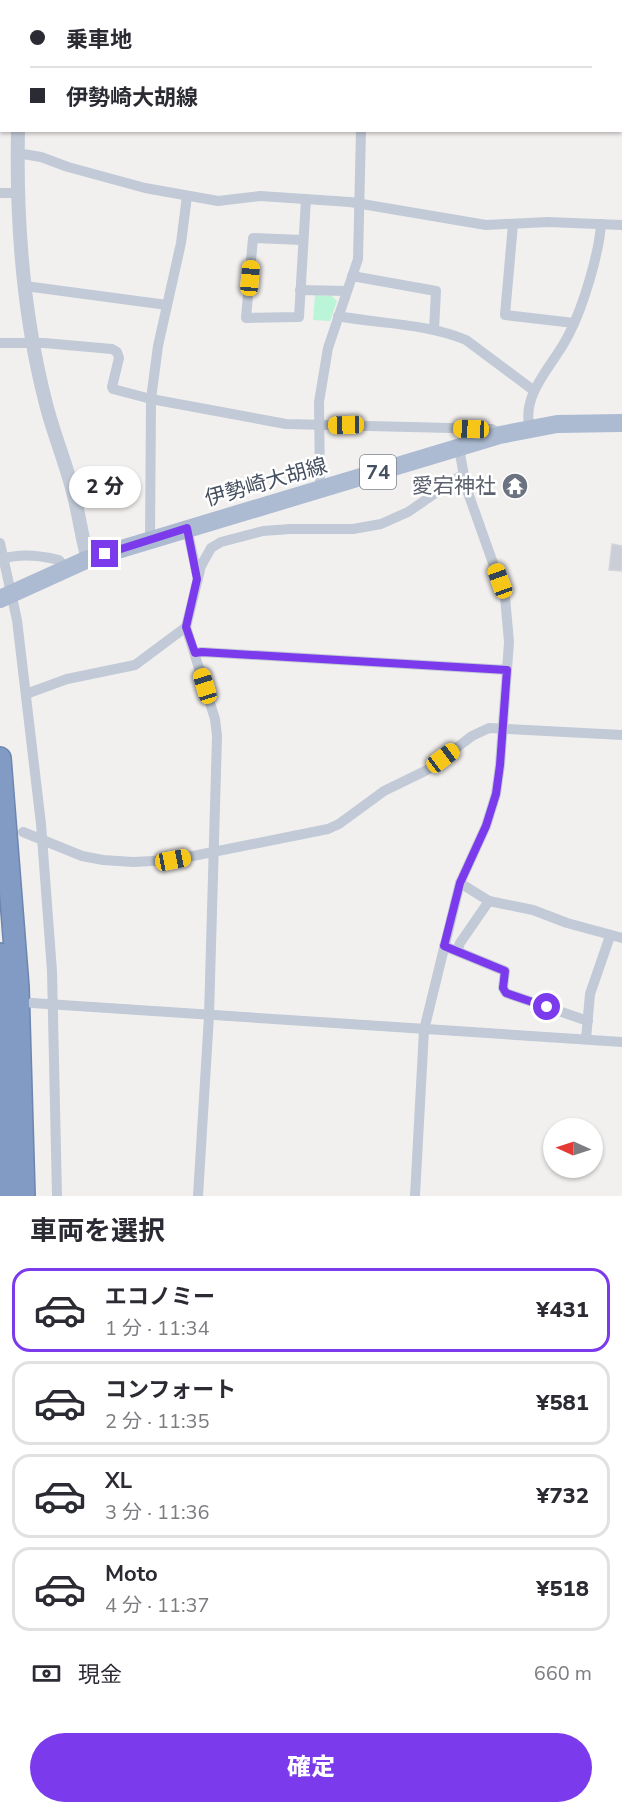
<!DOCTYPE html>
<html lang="ja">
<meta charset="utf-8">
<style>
:root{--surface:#fff;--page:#f7f7f7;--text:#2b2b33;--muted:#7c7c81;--line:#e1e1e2;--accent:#7c3aed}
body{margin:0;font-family:"Nunito Sans","Noto Sans JP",sans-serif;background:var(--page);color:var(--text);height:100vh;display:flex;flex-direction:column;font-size:22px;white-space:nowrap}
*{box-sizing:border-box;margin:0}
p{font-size:20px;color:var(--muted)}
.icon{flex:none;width:33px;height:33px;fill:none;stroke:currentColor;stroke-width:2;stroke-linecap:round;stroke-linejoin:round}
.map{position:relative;height:1196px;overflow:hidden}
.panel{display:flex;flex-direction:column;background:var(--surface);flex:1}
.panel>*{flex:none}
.banner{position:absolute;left:0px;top:0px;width:622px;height:132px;box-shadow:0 2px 4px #0004;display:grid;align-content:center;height:132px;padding:0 30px;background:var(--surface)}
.needle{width:39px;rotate:273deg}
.controls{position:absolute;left:543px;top:1118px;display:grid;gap:12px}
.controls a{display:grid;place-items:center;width:60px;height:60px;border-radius:50%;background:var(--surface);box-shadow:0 2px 4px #0004;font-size:30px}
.end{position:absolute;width:27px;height:27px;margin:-14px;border:8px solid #7c3aed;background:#fff;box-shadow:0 0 0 3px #fff}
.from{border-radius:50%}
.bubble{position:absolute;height:42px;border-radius:21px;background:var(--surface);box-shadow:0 2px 4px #0004;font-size:20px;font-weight:800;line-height:42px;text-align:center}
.car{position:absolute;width:18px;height:36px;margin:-18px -9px;border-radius:8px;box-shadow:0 0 4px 2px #0007;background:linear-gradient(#f5c518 24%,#345 0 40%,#f5c518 0 76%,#345 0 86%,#f5c518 0)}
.banner b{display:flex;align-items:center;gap:21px;height:57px;font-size:22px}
.banner b+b{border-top:2px solid var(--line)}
.banner i{width:15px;height:15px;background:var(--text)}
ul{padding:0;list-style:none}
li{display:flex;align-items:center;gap:18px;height:84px;margin:0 12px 9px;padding:0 18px;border:3px solid var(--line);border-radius:18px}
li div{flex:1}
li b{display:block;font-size:22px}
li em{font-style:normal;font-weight:800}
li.active{border-color:var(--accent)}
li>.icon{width:54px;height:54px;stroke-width:1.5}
h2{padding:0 30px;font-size:27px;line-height:72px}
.pay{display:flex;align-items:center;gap:15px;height:66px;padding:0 30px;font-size:22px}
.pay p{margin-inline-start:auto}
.cta{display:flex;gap:12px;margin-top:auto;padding:12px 30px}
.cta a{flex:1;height:69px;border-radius:36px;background:var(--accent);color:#fff;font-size:24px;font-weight:800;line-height:69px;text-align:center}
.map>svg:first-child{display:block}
.green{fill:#b9f5d6}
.building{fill:#cbced6;stroke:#d3d5dc;stroke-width:1.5}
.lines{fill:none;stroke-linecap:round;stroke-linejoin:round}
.motorway-casing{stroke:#6d86b0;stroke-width:24}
.minor{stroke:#c1cad6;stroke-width:10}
.tertiary{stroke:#c1cad6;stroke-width:14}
.primary{stroke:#acbbd2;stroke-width:18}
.motorway{stroke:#819bc4;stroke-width:21}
.route{stroke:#7c3aed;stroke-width:8}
.labels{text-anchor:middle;stroke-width:5;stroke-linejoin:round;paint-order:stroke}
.shield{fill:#fff;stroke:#7d8490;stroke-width:1.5}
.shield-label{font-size:20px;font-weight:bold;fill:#455060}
.street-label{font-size:21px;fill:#455060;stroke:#fff}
.worship-label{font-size:21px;fill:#5b616d;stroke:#fff;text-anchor:end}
</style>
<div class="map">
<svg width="622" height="1196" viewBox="0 0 622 1196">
<rect width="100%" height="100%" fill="#f2f0ef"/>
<path class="green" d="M315,295l17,1 5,5 -7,20 -17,-1z"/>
<g class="building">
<path d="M512,475l10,3 -4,19 -10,-3z"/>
<path d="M612,544l10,2v25l-13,-1z"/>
</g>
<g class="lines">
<defs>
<g id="motorway">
<path d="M0,758l18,229 6,209"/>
<path d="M0,954l8,242"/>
</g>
</defs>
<use href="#motorway" class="motorway-casing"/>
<g class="minor">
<path d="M366,2v-2"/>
<path d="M17,153l24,4 27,10 77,21 73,13 42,-5 90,6 136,23 62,-3 74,3"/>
<path d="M0,193h18"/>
<path d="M513,224l-8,91 69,8"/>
<path d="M302,240l-49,-2 -7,80 53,-1 7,-118"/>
<path d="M352,276l84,15 -2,39"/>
<path d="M25,286l142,19"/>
<path d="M300,290l46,1"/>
<path d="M338,316c41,8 88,7 128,24l67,50"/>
<path d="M0,343h44l68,6 5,3 2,6 -7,29 1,2 38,10 135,25 206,5 7,5"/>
<path d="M530,429c-10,-36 25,-65 39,-95 14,-27 30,-80 32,-110"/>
<path d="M320,489l-1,-87 9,-54 30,-89 3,-129"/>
<path d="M187,528l10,47"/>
<path d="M150,539l1,-140 7,-53 23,-103 6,-47"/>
<path d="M0,543l17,77 24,204 11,147 5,225"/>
<path d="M3,559c17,-6 39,-3 56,1l6,8"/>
<path d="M195,653l7,-1 305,18"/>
<path d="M26,694l41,-15 68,-14 51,-38"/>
<path d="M23,832l59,24 21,4 30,2 40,-2 155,-31 11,-5 45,-33 43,-21 45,-34 17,-8 133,7"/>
<path d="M460,883l29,18 44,9 34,13 55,15"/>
<path d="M444,946l61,25 -2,17 3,5 82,28"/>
<path d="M457,951l3,-8 29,-42"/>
<path d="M32,1003l590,39"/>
<path d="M586,1039l4,-45 20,-58"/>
<path d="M198,1196l11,-180 8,-280 -2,-17 -29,-92 15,-61 10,-18 10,-6 42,-11 27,-2h63l28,-5 27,-12 55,-38"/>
<path d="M415,1196l9,-166 36,-147 26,-57 10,-32 4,-29 9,-123 -4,-45 -39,-110 -7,-39"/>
</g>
<g class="tertiary">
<path d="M21,2v-2"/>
<path d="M0,78h2"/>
<path d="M18,130c-2,92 5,185 28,274 8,32 22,64 29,96 5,20 7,39 13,59"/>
</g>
<path class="primary" d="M0,599l88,-40 412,-124 57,-11 65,-1"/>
<use href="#motorway" class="motorway"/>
</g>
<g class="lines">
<path class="route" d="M105,554l82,-26 10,51 -11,48 9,26 7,-1 305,18 -7,95 -4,29 -10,32 -26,57 -16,63 61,25 -2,17 3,5 41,14"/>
</g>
<defs>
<symbol id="temple-disc" viewBox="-11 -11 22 22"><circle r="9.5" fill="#6b7280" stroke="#fff"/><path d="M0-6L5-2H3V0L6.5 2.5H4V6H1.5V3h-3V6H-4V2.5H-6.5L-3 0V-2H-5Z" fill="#fff"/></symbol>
</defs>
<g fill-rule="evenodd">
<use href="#temple-disc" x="500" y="471" width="30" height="30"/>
</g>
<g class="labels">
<rect class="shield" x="360" y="455" width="36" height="34" rx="4.5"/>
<g class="shield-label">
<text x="378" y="479">74</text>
</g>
<g class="street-label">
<text transform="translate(266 482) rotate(-16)" y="7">伊勢崎大胡線</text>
</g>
<g class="worship-label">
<text x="496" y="493">愛宕神社</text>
</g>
</g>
</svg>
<div class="controls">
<a><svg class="needle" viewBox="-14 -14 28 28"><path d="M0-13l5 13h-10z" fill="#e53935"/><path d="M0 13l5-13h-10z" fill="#7c7c81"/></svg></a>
</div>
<i class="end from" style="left:547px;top:1007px"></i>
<i class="end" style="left:105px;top:554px"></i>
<div class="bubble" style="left:69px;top:466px;width:72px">2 分</div>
<i class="car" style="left:250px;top:278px;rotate:5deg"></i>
<i class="car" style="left:346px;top:425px;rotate:269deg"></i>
<i class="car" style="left:471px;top:429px;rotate:272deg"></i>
<i class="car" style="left:500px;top:581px;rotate:340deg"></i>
<i class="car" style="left:205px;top:686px;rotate:343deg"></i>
<i class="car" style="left:443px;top:758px;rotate:53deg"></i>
<i class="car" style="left:173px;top:860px;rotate:79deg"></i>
<div class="banner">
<b><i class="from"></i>乗車地</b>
<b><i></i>伊勢崎大胡線</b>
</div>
</div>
<section class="panel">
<h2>車両を選択</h2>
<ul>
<li class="active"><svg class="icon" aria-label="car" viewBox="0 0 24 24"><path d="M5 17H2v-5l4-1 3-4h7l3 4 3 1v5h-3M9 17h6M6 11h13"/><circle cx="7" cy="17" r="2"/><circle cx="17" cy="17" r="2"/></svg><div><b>エコノミー</b><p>1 分 · 11:34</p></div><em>¥431</em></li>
<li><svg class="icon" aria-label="car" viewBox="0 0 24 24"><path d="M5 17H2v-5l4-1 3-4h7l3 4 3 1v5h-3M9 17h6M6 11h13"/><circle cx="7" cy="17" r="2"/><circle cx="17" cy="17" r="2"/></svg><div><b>コンフォート</b><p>2 分 · 11:35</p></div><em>¥581</em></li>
<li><svg class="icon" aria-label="car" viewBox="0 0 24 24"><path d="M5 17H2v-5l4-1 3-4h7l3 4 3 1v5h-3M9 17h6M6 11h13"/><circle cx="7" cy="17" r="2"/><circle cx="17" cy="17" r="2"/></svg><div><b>XL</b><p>3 分 · 11:36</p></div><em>¥732</em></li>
<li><svg class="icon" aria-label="car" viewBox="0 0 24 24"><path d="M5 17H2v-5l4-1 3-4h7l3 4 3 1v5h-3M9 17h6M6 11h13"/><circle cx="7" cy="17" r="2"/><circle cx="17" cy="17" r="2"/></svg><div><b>Moto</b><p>4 分 · 11:37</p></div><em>¥518</em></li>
</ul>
<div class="pay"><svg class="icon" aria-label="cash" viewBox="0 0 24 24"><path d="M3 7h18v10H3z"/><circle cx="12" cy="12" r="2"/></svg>現金<p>660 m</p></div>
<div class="cta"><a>確定</a></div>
</section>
